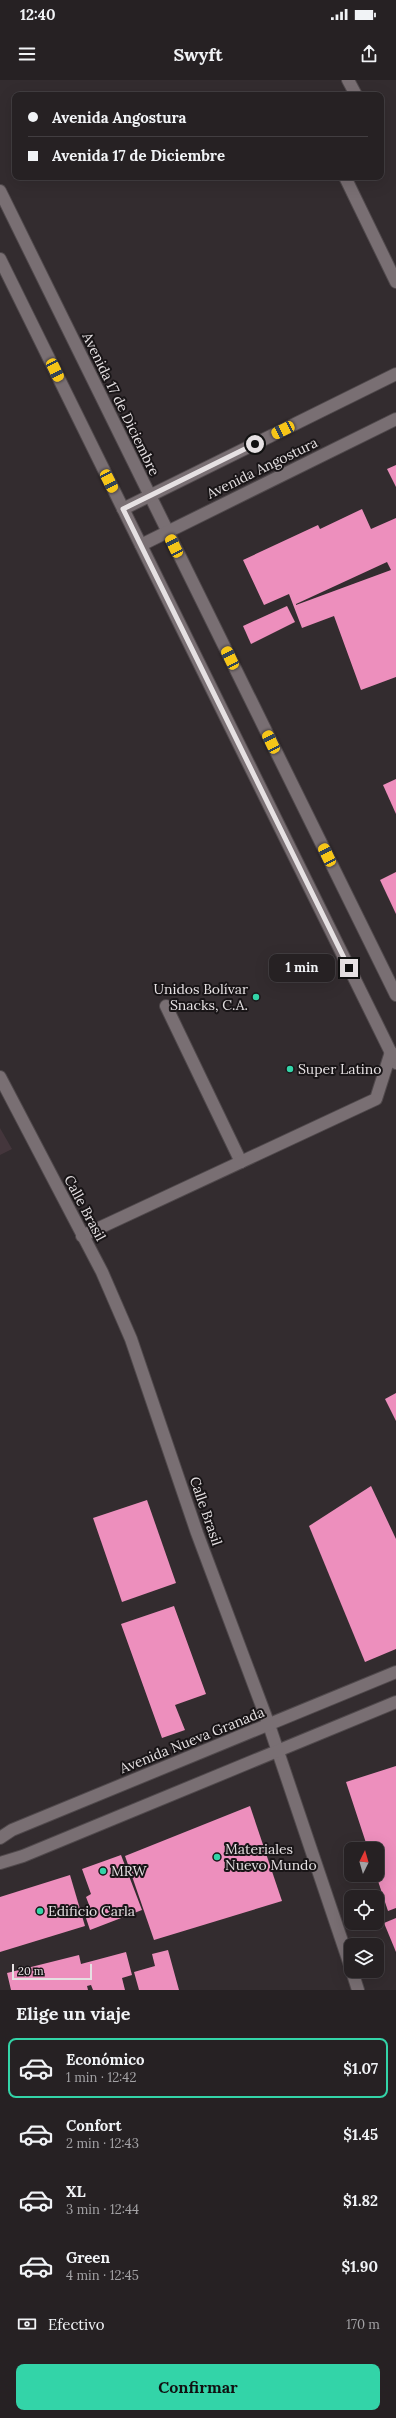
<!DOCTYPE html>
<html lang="es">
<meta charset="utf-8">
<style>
:root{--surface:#262123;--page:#2e292b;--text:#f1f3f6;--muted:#a4a3a6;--line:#423e41;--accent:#33d4a8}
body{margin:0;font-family:Lora,serif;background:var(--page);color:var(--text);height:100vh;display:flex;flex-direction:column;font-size:15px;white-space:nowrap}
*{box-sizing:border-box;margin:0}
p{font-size:13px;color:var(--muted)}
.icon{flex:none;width:22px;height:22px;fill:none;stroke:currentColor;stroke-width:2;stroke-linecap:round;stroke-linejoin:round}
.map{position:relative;height:1910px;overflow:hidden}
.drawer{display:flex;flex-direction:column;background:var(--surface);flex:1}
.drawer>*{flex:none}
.banner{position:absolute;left:12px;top:12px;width:372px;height:88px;border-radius:8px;box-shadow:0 4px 16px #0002,0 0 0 1px var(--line);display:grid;align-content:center;height:88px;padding:0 16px;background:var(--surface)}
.needle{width:26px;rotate:5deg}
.controls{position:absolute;left:344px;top:1762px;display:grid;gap:8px}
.controls a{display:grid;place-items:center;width:40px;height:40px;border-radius:8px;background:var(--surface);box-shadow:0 4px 16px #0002,0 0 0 1px var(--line);font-size:20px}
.scale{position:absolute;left:12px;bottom:10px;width:80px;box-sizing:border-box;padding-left:4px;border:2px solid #e6e1e3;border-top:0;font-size:11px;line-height:14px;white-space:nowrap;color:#e6e1e3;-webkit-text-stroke:3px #191517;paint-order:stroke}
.end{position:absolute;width:18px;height:18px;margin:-9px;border:5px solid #e6e1e3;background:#111;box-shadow:0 0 0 2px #111}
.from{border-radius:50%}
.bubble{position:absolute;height:28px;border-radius:8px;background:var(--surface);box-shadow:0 4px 16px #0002,0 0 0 1px var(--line);font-size:13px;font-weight:700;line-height:28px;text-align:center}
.car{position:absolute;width:12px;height:24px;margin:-12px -6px;border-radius:5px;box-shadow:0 0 3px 1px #0007;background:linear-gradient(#f5c518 24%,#345 0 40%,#f5c518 0 76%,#345 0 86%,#f5c518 0)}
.banner b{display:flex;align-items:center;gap:14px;height:38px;font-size:15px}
.banner b+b{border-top:1px solid var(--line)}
.banner i{width:10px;height:10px;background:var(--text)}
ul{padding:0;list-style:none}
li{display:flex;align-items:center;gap:12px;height:60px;margin:0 8px 6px;padding:0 8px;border:2px solid transparent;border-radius:8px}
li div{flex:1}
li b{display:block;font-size:15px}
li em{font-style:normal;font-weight:700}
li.selected{border-color:var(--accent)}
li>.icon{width:36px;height:36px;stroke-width:1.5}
h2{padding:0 16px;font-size:18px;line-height:48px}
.pay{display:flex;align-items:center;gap:10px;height:44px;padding:0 16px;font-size:15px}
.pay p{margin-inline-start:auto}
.cta{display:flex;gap:8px;margin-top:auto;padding:8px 16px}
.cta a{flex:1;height:46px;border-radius:8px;background:var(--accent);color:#111;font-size:16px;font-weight:700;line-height:46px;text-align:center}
.status{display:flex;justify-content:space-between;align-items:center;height:28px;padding:0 20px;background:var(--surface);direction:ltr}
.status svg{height:11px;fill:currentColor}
header{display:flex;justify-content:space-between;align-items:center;height:52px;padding:0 16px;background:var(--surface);font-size:18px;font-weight:700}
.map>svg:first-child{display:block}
.built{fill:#44363c}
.building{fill:#ed8fbd;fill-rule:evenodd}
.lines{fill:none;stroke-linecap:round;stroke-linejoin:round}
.minor-casing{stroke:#50494c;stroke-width:14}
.minor{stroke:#796f73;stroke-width:12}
.route{stroke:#e6e1e3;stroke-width:5}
.poi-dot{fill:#33d4a8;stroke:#191517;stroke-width:1.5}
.labels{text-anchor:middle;stroke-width:4;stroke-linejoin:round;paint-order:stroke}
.street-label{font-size:14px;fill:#e6e1e3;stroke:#191517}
.poi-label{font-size:14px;fill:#e6e1e3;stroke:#191517;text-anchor:start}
</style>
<div class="status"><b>12:40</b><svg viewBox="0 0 49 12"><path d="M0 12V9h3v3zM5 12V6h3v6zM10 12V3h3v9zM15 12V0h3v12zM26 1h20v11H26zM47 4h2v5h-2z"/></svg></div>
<header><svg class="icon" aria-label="menu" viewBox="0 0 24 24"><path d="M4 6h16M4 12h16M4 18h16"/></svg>Swyft<svg class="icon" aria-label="share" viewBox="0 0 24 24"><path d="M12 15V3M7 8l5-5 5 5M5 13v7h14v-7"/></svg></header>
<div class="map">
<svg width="396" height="1910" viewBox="0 0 396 1910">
<rect width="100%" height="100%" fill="#332c2f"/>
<path class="built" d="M0,1048l12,21 -12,6z"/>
<g class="building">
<path d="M396,385v22l-9,-18z"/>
<path d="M362,429l9,20 25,-11v159l-35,13 -27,-74 -32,12 -13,-34 -25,11 -21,-45 75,-35 2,4zM387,482l4,8 -95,35v-1z"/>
<path d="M287,526l8,16 -44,22 -8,-18z"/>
<path d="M396,699v35l-13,-29z"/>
<path d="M396,792v42l-16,-34z"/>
<path d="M396,1313v28l-11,-22z"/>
<path d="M371,1406l25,53v110l-31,13 -56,-136z"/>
<path d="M147,1420l29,83 -54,19 -29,-84z"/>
<path d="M174,1526l32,88 -31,11 10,25 -23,8 -41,-114z"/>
<path d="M396,1686v142l-8,3 -12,-36 1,-26h-9l-22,-67z"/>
<path d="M250,1726l32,95 -128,39 -29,-84z"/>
<path d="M121,1775l21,55 -52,20 -6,-18 7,-2 -5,-13 5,-3 -9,-25z"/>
<path d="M70,1795l15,51 -85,26v-55z"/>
<path d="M396,1838v34l-12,-29z"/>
<path d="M168,1870l11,40h-40l-5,-18 21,-6 -3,-12z"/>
<path d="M126,1872l6,23 -10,3 3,12h-32l-2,-5 -4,1 1,4h-77l-4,-17 72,-18 2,9z"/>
</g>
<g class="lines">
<defs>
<g id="minor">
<path d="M348,0l8,15"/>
<path d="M345,97l51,105"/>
<path d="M0,111l396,804"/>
<path d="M0,179l396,804"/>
<path d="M123,429l273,-135"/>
<path d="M141,465l255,-126"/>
<path d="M166,926l75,156"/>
<path d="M0,997l102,195 29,67 66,194 72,192 82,243"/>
<path d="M82,1156l294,-137 15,-47"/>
<path d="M0,1758l12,-8 384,-158"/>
<path d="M0,1783l23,-7 373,-154"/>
<path d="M352,1891l6,19"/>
</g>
</defs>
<use href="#minor" class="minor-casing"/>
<use href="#minor" class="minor"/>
</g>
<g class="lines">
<path class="route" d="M255,364l-132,65 226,459"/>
</g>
<g class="poi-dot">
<circle cx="256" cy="917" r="4"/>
<circle cx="290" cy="989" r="4"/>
<circle cx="217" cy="1777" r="4"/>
<circle cx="103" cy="1791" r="4"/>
<circle cx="40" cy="1831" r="4"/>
</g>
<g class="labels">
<g class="street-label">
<text transform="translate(121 324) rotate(64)" y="5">Avenida 17 de Diciembre</text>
<text transform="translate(262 388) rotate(-26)" y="5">Avenida Angostura</text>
<text transform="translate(85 1128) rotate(62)" y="5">Calle Brasil</text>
<text transform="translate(206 1431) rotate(71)" y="5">Calle Brasil</text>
<text transform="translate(192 1660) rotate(-22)" y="5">Avenida Nueva Granada</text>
</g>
<g class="poi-label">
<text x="248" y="914" text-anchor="end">Unidos Bolívar<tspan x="248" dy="16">Snacks, C.A.</tspan></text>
<text x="298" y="994">Super Latino</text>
<text x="225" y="1774">Materiales<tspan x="225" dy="16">Nuevo Mundo</tspan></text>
<text x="111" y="1796">MRW</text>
<text x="48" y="1836">Edificio Carla</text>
</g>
</g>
</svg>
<div class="controls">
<a><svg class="needle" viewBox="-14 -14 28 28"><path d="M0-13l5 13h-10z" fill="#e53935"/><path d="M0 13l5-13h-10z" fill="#a4a3a6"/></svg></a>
<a><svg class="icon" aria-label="locate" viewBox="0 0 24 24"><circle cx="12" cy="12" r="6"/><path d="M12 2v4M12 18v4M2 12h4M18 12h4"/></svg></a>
<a><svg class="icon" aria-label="layers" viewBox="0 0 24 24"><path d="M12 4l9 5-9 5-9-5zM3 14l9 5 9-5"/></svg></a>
</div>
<div class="scale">20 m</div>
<i class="end from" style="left:255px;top:364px"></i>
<i class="end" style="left:349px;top:888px"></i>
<div class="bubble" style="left:269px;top:874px;width:66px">1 min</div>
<i class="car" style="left:55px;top:290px;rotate:154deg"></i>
<i class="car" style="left:283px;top:350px;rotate:244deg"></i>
<i class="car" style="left:109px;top:401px;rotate:153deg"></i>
<i class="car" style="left:174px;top:466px;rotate:334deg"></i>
<i class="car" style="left:230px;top:578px;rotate:334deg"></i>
<i class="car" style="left:271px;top:662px;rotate:334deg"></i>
<i class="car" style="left:327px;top:775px;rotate:334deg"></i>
<div class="banner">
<b><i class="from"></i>Avenida Angostura</b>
<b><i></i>Avenida 17 de Diciembre</b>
</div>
</div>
<section class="drawer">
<h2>Elige un viaje</h2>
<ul>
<li class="selected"><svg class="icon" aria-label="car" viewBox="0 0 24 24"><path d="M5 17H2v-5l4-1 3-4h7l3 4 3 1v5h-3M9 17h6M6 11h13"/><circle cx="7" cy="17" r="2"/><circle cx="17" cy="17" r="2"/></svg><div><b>Económico</b><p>1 min · 12:42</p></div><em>$1.07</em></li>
<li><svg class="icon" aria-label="car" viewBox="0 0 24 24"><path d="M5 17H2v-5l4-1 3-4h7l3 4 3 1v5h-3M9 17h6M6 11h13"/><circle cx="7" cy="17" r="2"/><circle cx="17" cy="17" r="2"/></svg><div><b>Confort</b><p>2 min · 12:43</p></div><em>$1.45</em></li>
<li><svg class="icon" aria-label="car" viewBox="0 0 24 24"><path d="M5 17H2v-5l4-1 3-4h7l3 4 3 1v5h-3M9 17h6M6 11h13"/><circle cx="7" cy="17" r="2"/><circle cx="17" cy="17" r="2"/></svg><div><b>XL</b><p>3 min · 12:44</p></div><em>$1.82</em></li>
<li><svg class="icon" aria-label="car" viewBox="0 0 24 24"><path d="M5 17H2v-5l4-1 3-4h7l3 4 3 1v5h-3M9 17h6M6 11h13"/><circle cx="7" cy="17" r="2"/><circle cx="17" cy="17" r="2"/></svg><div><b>Green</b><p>4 min · 12:45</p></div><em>$1.90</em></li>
</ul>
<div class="pay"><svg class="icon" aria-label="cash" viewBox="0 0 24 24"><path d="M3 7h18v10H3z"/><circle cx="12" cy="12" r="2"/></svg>Efectivo<p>170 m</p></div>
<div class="cta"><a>Confirmar</a></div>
</section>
